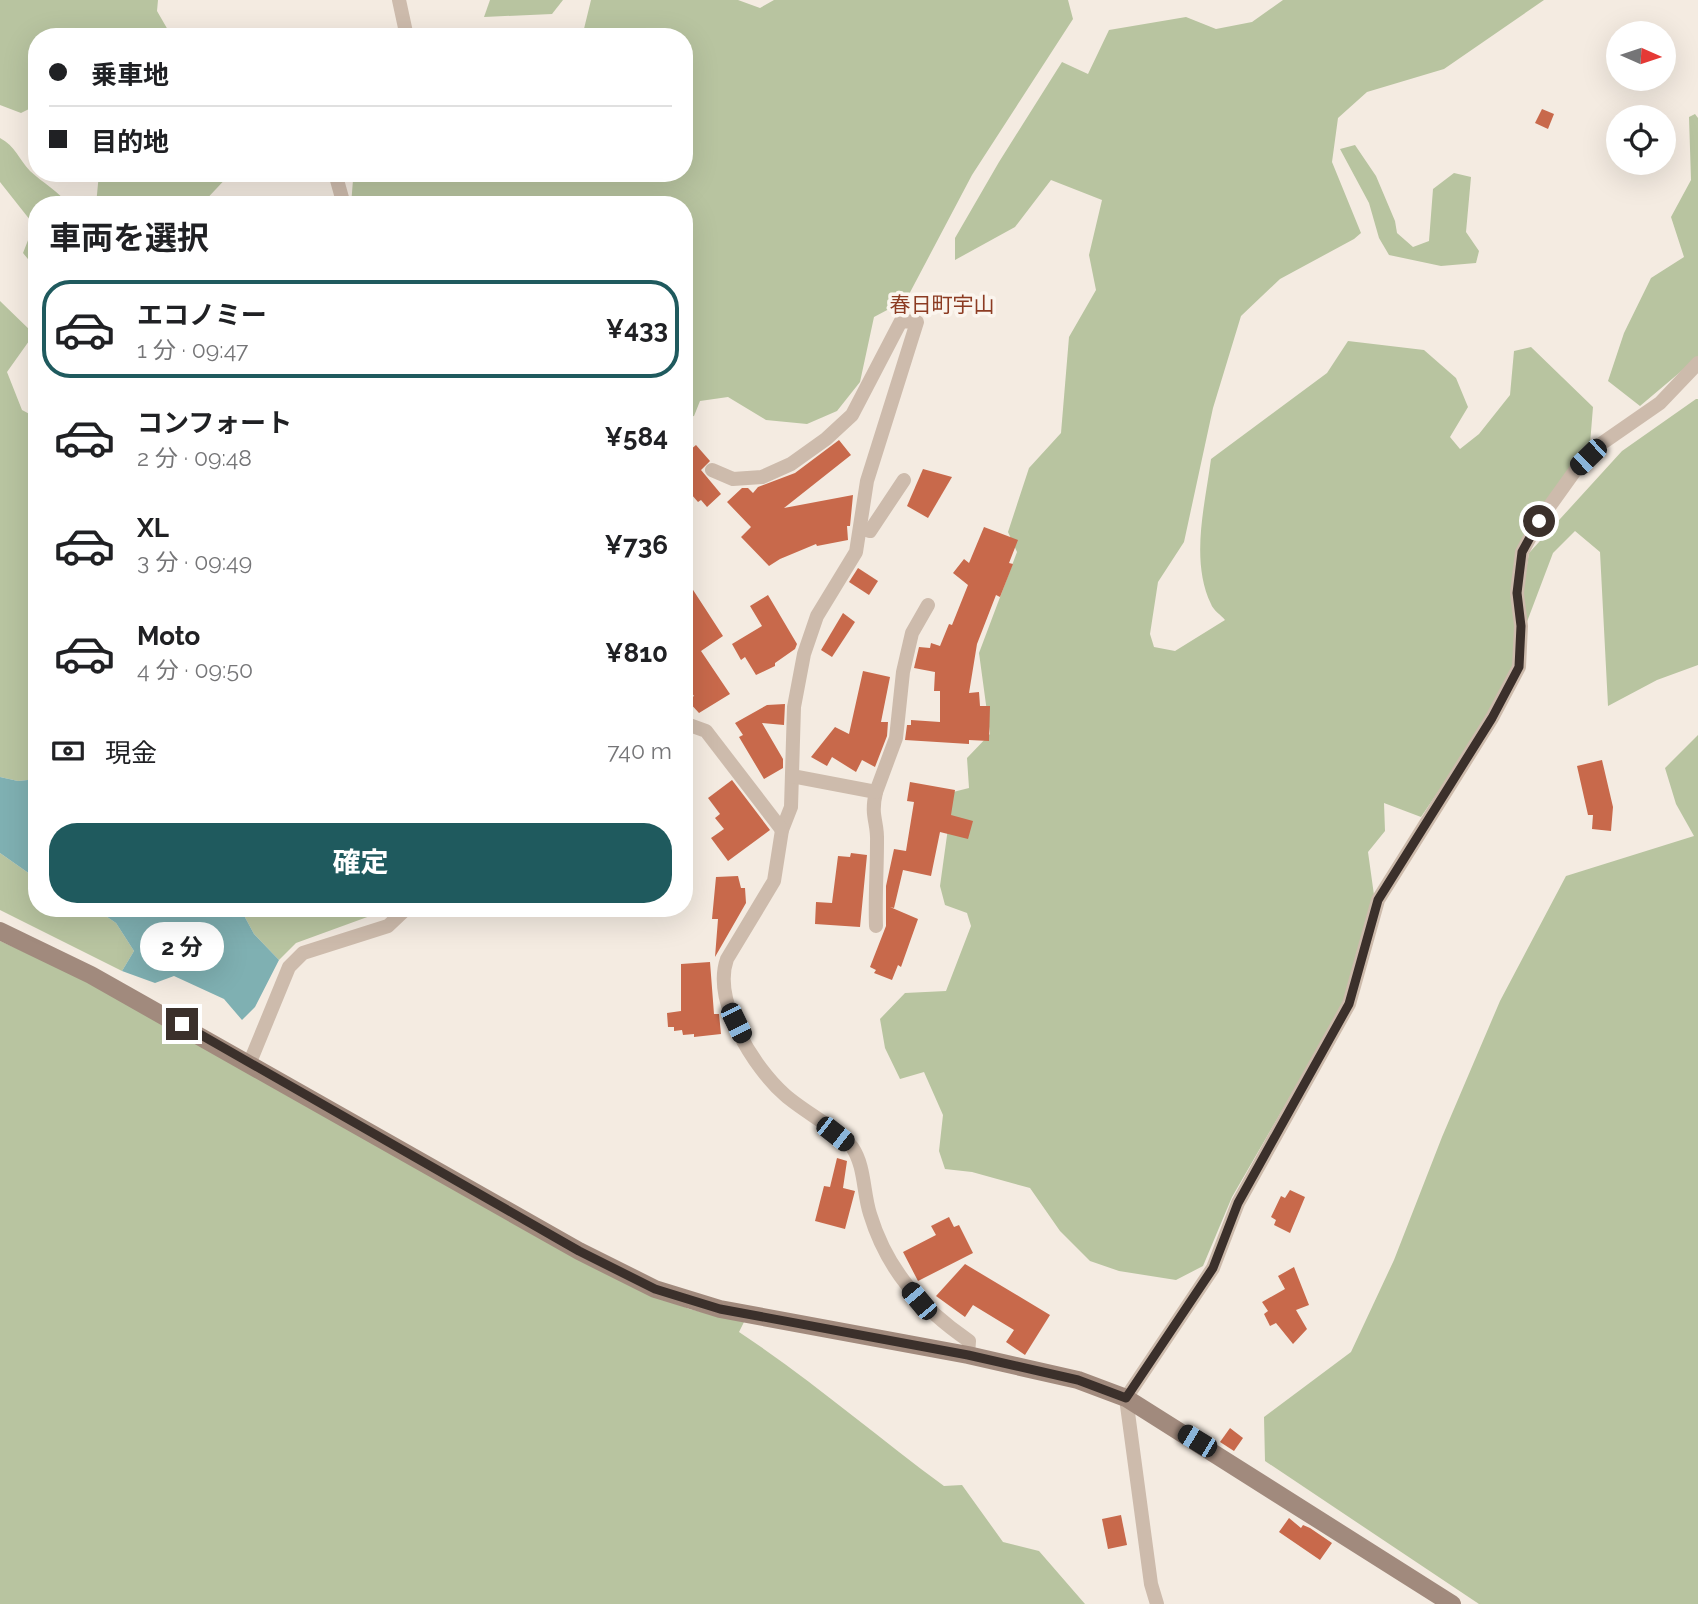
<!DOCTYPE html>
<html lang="ja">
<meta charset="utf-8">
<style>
:root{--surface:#fff;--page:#f2f2f2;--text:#202124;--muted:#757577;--line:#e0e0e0;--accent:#1f5a5e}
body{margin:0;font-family:Raleway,"Noto Sans JP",sans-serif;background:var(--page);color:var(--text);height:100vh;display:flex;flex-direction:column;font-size:26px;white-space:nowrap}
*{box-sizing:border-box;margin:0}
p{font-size:23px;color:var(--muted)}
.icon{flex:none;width:38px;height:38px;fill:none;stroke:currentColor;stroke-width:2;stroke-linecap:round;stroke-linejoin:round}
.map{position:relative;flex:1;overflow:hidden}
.sheet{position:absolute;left:28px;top:196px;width:665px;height:721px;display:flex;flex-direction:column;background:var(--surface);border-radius:28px;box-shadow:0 7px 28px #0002}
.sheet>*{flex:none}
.top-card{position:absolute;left:28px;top:28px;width:665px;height:154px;border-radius:28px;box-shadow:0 7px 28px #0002;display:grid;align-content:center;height:154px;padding:0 21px;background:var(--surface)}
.needle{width:46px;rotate:93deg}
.fabs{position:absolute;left:1606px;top:21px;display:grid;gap:14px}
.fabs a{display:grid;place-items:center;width:70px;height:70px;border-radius:50%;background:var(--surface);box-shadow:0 7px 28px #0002;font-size:35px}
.end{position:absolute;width:32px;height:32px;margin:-16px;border:9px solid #3b302b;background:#fff;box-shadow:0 0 0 4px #fff}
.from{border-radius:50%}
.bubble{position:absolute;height:49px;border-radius:24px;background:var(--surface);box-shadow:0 7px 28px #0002;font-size:23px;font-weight:700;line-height:49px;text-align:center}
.car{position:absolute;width:21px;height:42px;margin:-21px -10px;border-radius:9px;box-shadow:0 0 5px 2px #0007;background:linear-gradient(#222 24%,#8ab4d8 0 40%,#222 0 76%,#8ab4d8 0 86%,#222 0)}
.top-card b{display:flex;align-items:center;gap:24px;height:66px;font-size:26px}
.top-card b+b{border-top:2px solid var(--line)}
.top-card i{width:18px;height:18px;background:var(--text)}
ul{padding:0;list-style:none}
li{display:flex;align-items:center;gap:21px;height:98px;margin:0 14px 10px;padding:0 7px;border:4px solid transparent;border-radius:28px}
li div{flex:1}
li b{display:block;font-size:26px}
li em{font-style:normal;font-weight:700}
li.on{border-color:var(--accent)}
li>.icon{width:63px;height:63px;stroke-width:1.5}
h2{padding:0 21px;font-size:32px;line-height:84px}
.pay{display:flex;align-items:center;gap:18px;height:77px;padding:0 21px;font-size:26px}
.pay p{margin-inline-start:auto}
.primary-button{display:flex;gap:14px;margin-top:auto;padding:14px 21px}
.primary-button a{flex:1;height:80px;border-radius:28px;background:var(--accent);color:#fff;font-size:28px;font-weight:700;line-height:80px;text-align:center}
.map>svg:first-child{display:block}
.green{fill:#b8c4a0}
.water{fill:#7fb0b2}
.building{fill:#c8694b}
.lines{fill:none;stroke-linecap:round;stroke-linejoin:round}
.street{stroke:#cdbbac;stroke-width:14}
.secondary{stroke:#a18a7d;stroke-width:18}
.route{stroke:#3b302b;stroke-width:9}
.labels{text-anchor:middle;stroke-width:7;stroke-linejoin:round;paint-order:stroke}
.quarter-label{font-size:21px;fill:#8c3b22;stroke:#fbf5ee}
</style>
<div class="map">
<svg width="1698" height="1604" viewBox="0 0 1698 1604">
<rect width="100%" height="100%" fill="#f4ebe1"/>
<g class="green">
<path d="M0,0h158l-1,11 15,26h-135v68l-16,8 -21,-8z"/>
<path d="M490,0h73l-11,14 -68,3z"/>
<path d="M591,0h147l22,8 14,-8h294l5,19 -101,156 -66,125 -32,17 -14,65 -23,29 -30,13 -41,-4 -38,-23 -28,4 -6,15 -10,2v-213h-333l2,-25 56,1 15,-8h260v-136h-102z"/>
<path d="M1283,0h261l-100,69 -77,23 -29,26 -6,44 29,71 -7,6 -74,40 -39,37 -28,92 -29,134 -26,40 -8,52 4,13 21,4 50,-31c-4,-5 -12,-10 -14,-16 -21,-44 -6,-99 0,-145l116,-86 21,-32 76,9 32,28 12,29 -18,30 10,12 19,-15 31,-39 4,-44 17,-4 62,60 -3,37 -64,89 -11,130 -22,48 -72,106 -37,-14 1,28 -17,21 6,43 -31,110 -111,192 -29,69 -27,14 -57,-9 -29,-10 -30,-30 -30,-43 -58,-16 -27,-3 -6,-18 4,-36 -19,-43 -24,7 -15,-31 -5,-29 25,-26 41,-2 25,-65 -4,-13 -22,-8 -5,-19 13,-94 16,-4 -2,-30 23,-24 -11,-81 38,-101 -9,-20 21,-64 32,-35 8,-96 27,-47 -7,-35 13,-55 -51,-20 -36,47 -60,33v-22l44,-76 63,-100 26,12 21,-44 77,-13 30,12 36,-7z"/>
<path d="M1695,114l3,4v239l-58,49 -32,-25 16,-48 27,-55 33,-21 -13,-40 20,-37 -2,-63z"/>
<path d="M0,138c15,8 19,21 30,33 13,12 28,20 39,34h-32v65l-14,-17 11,-28 -34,-43z"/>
<path d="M1355,145l21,31 19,45 2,12 16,14 16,-6 4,-52 21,-16 17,4 -5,55 13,19 -3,12 -35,3 -52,-11 -10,-17 -10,-35 -29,-54z"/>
<path d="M99,173h132l-30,32h-105z"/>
<path d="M0,301l34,33 -27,38 15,38 15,8v361l-19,2 -18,-4z"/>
<path d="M1696,399h2v266l-41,15 -49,26 -8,-154 -25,-21 -22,22 -28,74 -3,-33 7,-41 93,-102z"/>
<path d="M1698,735v869h-219l-214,-143 -1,-44 87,-65 43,-92 48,-123 58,-136 66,-125 128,-40 -18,-32 -11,-36z"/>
<path d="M0,853l37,26v29h57l22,15 18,28 -12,20 -122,-61z"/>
<path d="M240,908h152l-96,35 -17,17 -25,-26z"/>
<path d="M0,941l89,40 554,307 46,21 55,13 -5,10c71,47 136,103 205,154l18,-1 41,57 36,9 46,53h-1085z"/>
</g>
<g class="water">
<path d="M0,777l18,4 19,-2v100l-37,-26z"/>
<path d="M94,908h146l14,26 25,26 -24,47 -13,13 -18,-21 -50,-23 -19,7 -33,-12 12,-20 -18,-28z"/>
</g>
<g class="building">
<path d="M1542,109l12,5 -6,15 -13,-6z"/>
<path d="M839,440l12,15 -67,53 69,-13 -3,31h-3l1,14 -31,6 -1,-2 -36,15 -11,7 -28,-29 10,-10 -24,-25 15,-14h6l5,5 5,-6 37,-14z"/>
<path d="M696,445l14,16 -9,9 20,24 -14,13 -6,-7 -3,2 -14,-16v-31z"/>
<path d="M923,469l29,8 -24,41 -21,-12z"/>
<path d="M984,527l34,13 -9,23 4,1 -13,33 -4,-2 -19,49 -8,49 10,-1 1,14h10l-1,35 -20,-1v4l-64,-4 2,-15h4v-5l29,2v-31h-6l1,-19 -21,-4 5,-21 11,1 1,-5 9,3 9,-22 3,1 16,-40 -15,-12 11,-14 5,4z"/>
<path d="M858,568l20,13 -9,14 -20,-13z"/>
<path d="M684,576l39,60 -22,15 29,43 -31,19 -12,-13 7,-4 -10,-13z"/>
<path d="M768,595l29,49 -2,5 -20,14v3l-19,9 -11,-18 -4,3 -9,-16 30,-18 -12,-20z"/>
<path d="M843,613l12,9 -23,35 -11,-7z"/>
<path d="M863,671l27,6 -9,45h7l-1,14 -12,31 -13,-7 -6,12 -24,-15 -5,9 -16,-9 24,-30 14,7z"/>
<path d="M785,704l-1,21 -22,-2 21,36v9l-19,11 -25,-42 4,-2 -8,-12 32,-18z"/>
<path d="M1602,760l11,47 -2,24 -19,-2 1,-14h-5l-11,-49z"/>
<path d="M732,780l38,50 -42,31 -17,-23 13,-9 -9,-11 5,-4 -12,-16z"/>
<path d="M910,782l45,8 -4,25 22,6 -5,18 -28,-7 -9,44 -28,-6 -9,38 -4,-1 28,12 -17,48 -3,-2 -6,15 -18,-7 2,-3 -6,-3 16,-41v-40l8,-37 12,2 8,-49 -7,-1z"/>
<path d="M851,853l16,2 -7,72 -45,-3 1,-22 16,1 6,-47 12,1z"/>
<path d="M738,876l3,12h4l1,15 -31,54 3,-38h-6l4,-42z"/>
<path d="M710,962l4,52h5l2,20 -27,3v-3l-11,1 -1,-5 -8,1v-4h-6l-1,-14 14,-2v-47z"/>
<path d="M837,1158l10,3 -4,27 12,3 -10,38 -30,-8 9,-35 6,1z"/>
<path d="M1290,1190l15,7 -15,36 -16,-8 2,-5 -5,-3 10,-21 4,2z"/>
<path d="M949,1217l5,10 5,-2 14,28 -55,28 -15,-29 33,-17 -5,-9z"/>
<path d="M965,1264l85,51 -25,40 -19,-13 8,-12 -41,-25 -8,12 -29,-21z"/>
<path d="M1294,1267l15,38 -13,5 11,19 -14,15 -17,-21 -6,3 -6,-12 4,-3 -6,-9 23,-13 -7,-13z"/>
<path d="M1230,1428l13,10 -9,13 -14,-9z"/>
<path d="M1121,1515l6,30 -19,4 -6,-30z"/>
<path d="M1289,1518l12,10 2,-3 7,3 22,15 -12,17 -41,-28z"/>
</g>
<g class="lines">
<g class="street">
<path d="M399,0l8,37"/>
<path d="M335,173l9,32"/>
<path d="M712,470l21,9 29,-2 29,-13 35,-25 26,-24 49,-94 16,1 -50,159 -11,71 -39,64 -13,38 -10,53 -3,100 -9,23 -8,51 -47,78c-15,42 27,109 58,136 19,17 52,33 67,52 13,19 11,45 18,67 17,56 51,94 99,127l-1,14"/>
<path d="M861,528l9,3 34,-51"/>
<path d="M684,723l22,8 76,99"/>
<path d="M792,776l84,16c-6,25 2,29 1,50 0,28 -2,56 -1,84"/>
<path d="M876,792l20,-54 7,-66 9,-39 16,-28"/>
<path d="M250,1062l39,-95 14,-14 85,-27 19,-18"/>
<path d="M1157,1604l-6,-20 -25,-186 87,-130 25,-65 111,-199 29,-104 114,-182 27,-51 2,-41 -4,-33 5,-41 17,-31 38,-53 21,-22 62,-43 38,-40"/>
</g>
<path class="secondary" d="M0,931l91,44 488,276 76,38 65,20 248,46 110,25 48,18 326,206"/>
</g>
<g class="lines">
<path class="route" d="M182,1024l397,227 76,38 65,20 248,46 110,25 48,18 87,-130 25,-65 111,-199 29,-104 114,-182 27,-51 2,-41 -4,-33 5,-41 17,-31"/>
</g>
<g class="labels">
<g class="quarter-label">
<text x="942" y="312">春日町宇山</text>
</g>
</g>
</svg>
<div class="fabs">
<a><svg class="needle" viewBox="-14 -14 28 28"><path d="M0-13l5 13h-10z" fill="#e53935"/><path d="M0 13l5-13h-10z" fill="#757577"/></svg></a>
<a><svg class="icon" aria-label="locate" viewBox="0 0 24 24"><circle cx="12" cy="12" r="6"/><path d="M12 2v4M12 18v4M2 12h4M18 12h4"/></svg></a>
</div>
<i class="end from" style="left:1539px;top:521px"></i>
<i class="end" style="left:182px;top:1024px"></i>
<div class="bubble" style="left:140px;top:922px;width:84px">2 分</div>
<i class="car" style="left:1588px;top:457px;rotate:226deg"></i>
<i class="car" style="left:736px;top:1023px;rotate:154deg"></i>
<i class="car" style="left:835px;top:1134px;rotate:128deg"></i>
<i class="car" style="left:919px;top:1301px;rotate:320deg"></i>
<i class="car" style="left:1197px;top:1441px;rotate:301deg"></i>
<div class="top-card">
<b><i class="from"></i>乗車地</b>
<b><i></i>目的地</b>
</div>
<section class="sheet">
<h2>車両を選択</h2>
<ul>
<li class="on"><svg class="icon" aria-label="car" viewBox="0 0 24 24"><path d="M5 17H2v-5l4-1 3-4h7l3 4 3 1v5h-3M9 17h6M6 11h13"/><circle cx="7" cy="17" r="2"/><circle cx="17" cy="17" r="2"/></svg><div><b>エコノミー</b><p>1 分 · 09:47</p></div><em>¥433</em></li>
<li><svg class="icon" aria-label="car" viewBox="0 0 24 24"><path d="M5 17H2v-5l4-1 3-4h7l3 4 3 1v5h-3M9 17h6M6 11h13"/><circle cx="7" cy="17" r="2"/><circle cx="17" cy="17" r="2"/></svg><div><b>コンフォート</b><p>2 分 · 09:48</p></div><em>¥584</em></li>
<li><svg class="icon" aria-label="car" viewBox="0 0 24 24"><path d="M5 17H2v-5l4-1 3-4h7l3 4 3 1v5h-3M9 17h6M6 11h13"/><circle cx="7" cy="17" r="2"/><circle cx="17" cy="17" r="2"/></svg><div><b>XL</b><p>3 分 · 09:49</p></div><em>¥736</em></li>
<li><svg class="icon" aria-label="car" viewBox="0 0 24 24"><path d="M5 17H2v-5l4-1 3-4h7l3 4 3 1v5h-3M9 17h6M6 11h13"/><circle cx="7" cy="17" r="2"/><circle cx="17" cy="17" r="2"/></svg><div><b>Moto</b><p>4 分 · 09:50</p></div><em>¥810</em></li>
</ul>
<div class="pay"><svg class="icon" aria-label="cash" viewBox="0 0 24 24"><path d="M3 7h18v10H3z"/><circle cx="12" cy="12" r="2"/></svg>現金<p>740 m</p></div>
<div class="primary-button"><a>確定</a></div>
</section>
</div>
